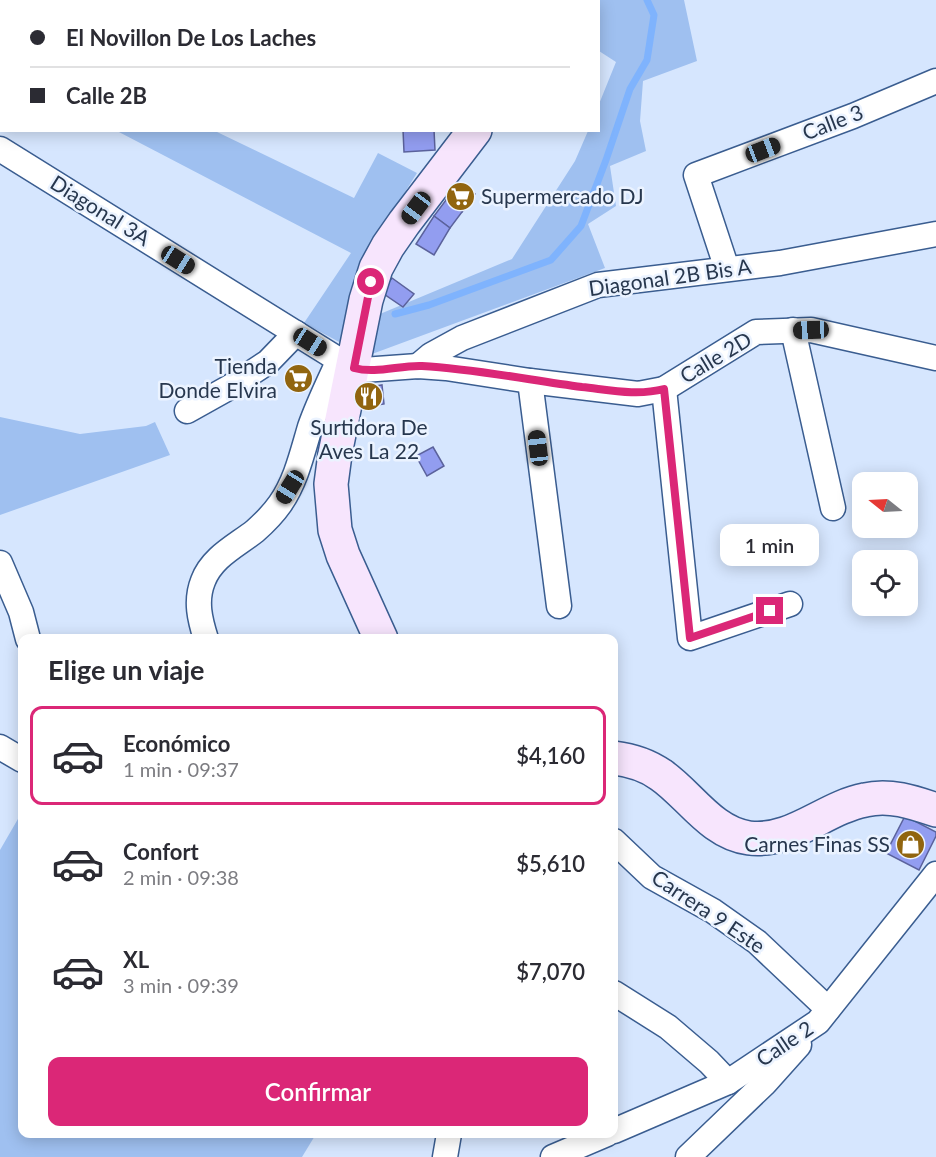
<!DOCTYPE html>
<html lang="es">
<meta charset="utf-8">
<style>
:root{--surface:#fff;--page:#f2f2f3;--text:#2b2b33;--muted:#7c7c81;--line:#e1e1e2;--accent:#db2777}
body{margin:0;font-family:Lato,sans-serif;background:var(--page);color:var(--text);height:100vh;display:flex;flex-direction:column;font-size:22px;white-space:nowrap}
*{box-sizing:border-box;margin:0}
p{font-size:20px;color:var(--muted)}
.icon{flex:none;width:33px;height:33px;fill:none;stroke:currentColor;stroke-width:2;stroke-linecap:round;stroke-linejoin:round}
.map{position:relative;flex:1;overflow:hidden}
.sheet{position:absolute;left:18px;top:634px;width:600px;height:504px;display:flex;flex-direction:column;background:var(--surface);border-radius:12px;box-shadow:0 3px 15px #0003}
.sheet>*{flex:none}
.top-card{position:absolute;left:0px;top:0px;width:600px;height:132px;box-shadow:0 3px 15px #0003;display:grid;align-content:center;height:132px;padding:0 30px;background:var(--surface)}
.needle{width:39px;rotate:288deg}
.tools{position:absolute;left:852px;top:472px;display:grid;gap:12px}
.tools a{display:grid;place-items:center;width:66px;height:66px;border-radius:12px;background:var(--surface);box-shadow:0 3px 15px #0003;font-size:30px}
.end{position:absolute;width:27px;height:27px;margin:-14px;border:8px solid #db2777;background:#fff;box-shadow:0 0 0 3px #fff}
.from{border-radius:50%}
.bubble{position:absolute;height:42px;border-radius:12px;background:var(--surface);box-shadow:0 3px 15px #0003;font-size:20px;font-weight:600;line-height:42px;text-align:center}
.car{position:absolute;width:18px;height:36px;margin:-18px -9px;border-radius:8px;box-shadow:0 0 4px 2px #0007;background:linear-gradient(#222 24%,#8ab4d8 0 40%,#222 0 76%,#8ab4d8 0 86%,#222 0)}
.top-card b{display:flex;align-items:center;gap:21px;height:57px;font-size:22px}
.top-card b+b{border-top:2px solid var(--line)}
.top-card i{width:15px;height:15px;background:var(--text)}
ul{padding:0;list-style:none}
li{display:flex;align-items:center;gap:18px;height:99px;margin:0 12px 9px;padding:0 18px;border:3px solid transparent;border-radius:12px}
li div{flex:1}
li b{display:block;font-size:22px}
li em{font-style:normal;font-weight:600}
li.selected{border-color:var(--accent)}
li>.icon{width:54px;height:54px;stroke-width:1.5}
h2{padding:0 30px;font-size:27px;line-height:72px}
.cta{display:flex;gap:12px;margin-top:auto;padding:12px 30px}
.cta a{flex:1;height:69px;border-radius:12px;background:var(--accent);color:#fff;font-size:24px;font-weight:600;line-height:69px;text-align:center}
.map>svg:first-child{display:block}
.green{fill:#9fc0f0}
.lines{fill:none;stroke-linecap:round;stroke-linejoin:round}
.stream{stroke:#7fb3fd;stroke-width:7}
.building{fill:#929df0;stroke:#5b629c;stroke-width:1.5}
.street-casing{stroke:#3a5d90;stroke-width:27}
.secondary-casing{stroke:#3a5d90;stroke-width:36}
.street{stroke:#fff;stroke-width:24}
.secondary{stroke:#f7e5fd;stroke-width:33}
.route{stroke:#db2777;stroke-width:8}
.labels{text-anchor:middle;stroke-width:5;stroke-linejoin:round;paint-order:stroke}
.street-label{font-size:21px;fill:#27374e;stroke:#ebf3ff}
.poi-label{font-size:21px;fill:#27374e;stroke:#ebf3ff;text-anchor:end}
</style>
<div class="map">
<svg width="936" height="1157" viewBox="0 0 936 1157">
<rect width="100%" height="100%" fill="#d6e6fe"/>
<g class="green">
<path d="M378,0h161l-159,2z"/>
<path d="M572,0h112l13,61 -54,20 -3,40 6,30 -36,15 6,40 -28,18 17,44 -233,86 8,-40 132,-55 63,-98 13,-30 10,-1 1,-26 17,-42 -17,-11 -1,-49 -26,-1z"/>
<path d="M117,131h98l139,67 24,-45 39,20 -29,46 -47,124 -37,-20 47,-70z"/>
<path d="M0,417l80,17 66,-8 9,-4 15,33 -170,60z"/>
<path d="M22,812v322h294l-14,23h-302v-307z"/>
</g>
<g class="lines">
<path class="stream" d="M395,314l34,-9 122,-45 30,-34 25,-66 24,-71 17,-29 7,-45 -7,-15"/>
</g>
<g class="building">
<path d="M403,130h31l1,20 -31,2z"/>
<path d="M458,183l17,11 -13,18 -16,-12z"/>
<path d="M446,200l16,12 -12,16 -16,-12z"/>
<path d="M434,216l16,12 -16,27 -18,-11z"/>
<path d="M392,278l22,16 -11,13 -22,-15z"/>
<path d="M290,368l20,6 -5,16 -19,-6z"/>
<path d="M382,385l2,19 -28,5 -3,-19z"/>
<path d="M433,447l11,19 -17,10 -11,-20z"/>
<path d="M905,816l31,16v4l-17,34 -33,-17z"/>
</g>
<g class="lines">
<defs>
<g id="street">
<path d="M47,2v-2"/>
<path d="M0,82h2"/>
<path d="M0,111l2,-2"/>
<path d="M0,149l339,211 24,10 55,-4 28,2 84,13 108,13 26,-5 92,-57 55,-2 125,28"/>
<path d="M727,269l-31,-94 157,-59 83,-35"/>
<path d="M793,330l40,178"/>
<path d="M418,366l13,-11 31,-17 136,-53 182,-22 156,-29"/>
<path d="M530,381l29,225"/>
<path d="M664,389l26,249 100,-34"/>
<path d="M187,411l43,-24 38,-25 28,-29"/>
<path d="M0,563l21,49 7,27"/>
<path d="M206,639c-6,-19 -11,-38 -3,-58 9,-24 33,-35 52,-50 9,-8 18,-17 25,-27 16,-23 22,-50 30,-77 8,-23 19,-45 29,-67"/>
<path d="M0,747l22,13"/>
<path d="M614,841l38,36 61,34 44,31 71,67"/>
<path d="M614,993l54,34 41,35 19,20"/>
<path d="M614,1131l114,-49 90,-60 118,-148"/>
<path d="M445,1157l4,-23"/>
<path d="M553,1157l54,-23"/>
<path d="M688,1157l77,-74 34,-38"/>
</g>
<g id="secondary">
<path d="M359,0l3,2"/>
<path d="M558,2l1,-2"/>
<path d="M381,639l-38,-84 -8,-25 -4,-46 4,-30 31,-154 10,-32 12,-22 16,-23 71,-93"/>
<path d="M614,758c16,2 33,7 47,17 28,19 50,58 88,63 44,5 75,-30 116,-38 24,-6 48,2 71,10"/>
</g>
</defs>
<use href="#street" class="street-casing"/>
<use href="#secondary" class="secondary-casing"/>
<use href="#street" class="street"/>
<use href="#secondary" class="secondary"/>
</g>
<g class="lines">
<path class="route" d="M371,282l-17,86c22,6 46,-3 68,-2 54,3 107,14 160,21 28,3 55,9 82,2l26,249 80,-27"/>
</g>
<defs>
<symbol id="supermarket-disc" viewBox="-11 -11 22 22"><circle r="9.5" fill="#91650f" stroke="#ebf3ff"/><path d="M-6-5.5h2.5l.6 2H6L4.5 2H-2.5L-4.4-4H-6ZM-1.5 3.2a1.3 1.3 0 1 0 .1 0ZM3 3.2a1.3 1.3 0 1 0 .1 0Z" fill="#fff"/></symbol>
<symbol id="restaurant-disc" viewBox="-11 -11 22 22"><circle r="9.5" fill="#91650f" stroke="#ebf3ff"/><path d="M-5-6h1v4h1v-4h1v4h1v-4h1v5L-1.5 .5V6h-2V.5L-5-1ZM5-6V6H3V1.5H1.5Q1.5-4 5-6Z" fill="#fff"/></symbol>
<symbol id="shop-disc" viewBox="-11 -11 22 22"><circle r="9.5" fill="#91650f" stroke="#ebf3ff"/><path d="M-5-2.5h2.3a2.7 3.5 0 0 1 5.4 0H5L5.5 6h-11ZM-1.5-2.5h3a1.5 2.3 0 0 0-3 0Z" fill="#fff"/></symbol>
</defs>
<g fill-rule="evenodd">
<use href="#supermarket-disc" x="444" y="180" width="33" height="33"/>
<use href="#supermarket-disc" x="282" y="362" width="33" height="33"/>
<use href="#restaurant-disc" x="352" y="380" width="33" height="33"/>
<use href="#shop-disc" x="894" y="828" width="33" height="33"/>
</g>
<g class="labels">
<g class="street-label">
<text transform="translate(833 123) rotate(-21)" y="7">Calle 3</text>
<text transform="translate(100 211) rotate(32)" y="7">Diagonal 3A</text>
<text transform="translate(670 278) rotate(-8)" y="7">Diagonal 2B Bis A</text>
<text transform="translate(716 358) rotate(-31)" y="7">Calle 2D</text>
<text transform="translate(708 912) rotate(34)" y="7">Carrera 9 Este</text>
<text transform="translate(785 1044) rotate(-34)" y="7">Calle 2</text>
</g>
<g class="poi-label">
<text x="481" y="204" text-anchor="start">Supermercado DJ</text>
<text x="277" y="374">Tienda<tspan x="277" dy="24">Donde Elvira</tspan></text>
<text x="369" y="435" text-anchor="middle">Surtidora De<tspan x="369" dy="24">Aves La 22</tspan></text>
<text x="890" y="852">Carnes Finas SS</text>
</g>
</g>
</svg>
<div class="tools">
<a><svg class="needle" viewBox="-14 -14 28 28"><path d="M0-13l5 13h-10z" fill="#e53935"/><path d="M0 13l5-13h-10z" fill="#7c7c81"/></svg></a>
<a><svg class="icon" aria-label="locate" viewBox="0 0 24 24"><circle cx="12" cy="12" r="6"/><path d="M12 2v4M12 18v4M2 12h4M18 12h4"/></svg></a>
</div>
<i class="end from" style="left:371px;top:282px"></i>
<i class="end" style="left:770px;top:611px"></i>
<div class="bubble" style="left:720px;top:524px;width:99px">1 min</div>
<i class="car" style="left:763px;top:150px;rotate:69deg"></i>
<i class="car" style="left:416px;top:208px;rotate:217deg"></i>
<i class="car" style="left:178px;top:260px;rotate:122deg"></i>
<i class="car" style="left:811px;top:330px;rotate:268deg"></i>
<i class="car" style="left:310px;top:342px;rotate:122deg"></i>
<i class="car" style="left:538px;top:448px;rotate:353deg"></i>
<i class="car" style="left:290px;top:487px;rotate:212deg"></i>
<div class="top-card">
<b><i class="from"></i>El Novillon De Los Laches</b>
<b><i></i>Calle 2B</b>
</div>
<section class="sheet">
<h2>Elige un viaje</h2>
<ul>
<li class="selected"><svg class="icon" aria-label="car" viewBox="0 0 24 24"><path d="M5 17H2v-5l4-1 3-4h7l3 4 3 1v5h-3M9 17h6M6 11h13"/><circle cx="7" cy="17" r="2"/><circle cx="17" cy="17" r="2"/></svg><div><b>Económico</b><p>1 min · 09:37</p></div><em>$4,160</em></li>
<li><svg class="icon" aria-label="car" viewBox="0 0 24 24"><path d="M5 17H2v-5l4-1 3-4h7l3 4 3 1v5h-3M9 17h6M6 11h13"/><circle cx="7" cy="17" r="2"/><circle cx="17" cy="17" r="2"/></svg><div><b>Confort</b><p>2 min · 09:38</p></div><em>$5,610</em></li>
<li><svg class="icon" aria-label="car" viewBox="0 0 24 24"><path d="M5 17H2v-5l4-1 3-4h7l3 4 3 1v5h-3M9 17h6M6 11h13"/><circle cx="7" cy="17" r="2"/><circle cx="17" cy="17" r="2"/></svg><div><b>XL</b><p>3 min · 09:39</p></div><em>$7,070</em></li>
</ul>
<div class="cta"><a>Confirmar</a></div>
</section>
</div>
